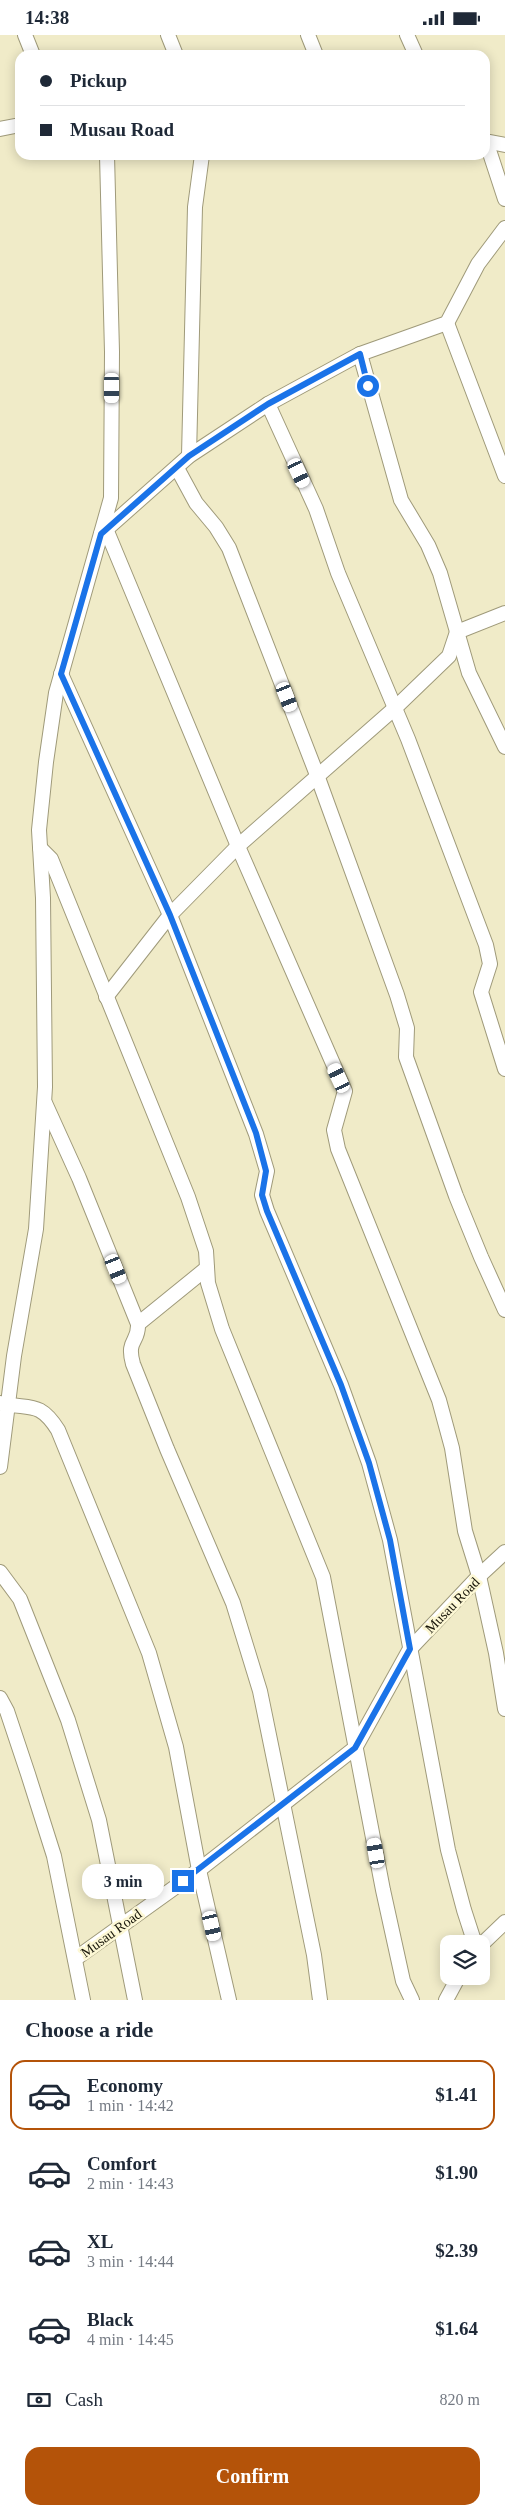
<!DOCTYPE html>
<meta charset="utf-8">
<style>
:root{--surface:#fff;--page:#f6f6f7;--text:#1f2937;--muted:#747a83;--line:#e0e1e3;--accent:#b45309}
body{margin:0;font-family:Georgia,serif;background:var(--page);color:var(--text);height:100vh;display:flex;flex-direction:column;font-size:19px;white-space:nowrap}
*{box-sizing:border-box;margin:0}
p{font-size:16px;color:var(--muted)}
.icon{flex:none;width:28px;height:28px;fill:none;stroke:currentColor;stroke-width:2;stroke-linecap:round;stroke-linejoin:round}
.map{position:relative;height:1965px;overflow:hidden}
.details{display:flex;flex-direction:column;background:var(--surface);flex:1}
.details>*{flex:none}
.banner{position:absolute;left:15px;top:15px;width:475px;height:110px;border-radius:15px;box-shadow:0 2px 12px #0003;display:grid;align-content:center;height:110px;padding:0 25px;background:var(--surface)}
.buttons{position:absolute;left:440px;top:1900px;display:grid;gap:10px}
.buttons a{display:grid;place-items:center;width:50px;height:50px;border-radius:10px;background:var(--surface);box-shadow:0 2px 12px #0003;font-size:25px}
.end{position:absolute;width:22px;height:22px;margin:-11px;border:6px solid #1a73e8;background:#fff;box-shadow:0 0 0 2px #fff}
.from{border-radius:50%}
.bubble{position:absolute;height:35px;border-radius:15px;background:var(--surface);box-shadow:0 2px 12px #0003;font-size:16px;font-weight:700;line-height:35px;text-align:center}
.car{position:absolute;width:15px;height:30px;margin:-15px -8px;border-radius:6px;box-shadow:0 0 4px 1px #0007;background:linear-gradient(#fff 24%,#345 0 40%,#fff 0 76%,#345 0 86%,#fff 0)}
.banner b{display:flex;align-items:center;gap:18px;height:48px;font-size:19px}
.banner b+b{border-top:1px solid var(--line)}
.banner i{width:12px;height:12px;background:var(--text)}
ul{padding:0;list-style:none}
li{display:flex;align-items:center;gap:15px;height:70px;margin:0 10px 8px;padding:0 15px;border:2px solid transparent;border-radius:15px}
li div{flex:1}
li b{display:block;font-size:19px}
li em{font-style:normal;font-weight:700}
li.current{border-color:var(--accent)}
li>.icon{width:45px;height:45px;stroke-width:1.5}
h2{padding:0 25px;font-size:22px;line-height:60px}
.pay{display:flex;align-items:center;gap:12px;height:55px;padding:0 25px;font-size:19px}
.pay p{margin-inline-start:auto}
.cta{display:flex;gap:10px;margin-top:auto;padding:10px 25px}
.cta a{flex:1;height:58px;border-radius:15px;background:var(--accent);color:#fff;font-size:20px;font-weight:700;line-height:58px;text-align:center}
.status{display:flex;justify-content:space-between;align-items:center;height:35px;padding:0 25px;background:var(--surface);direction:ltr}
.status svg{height:14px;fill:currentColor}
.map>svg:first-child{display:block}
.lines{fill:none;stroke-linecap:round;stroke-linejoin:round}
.street-casing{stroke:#9f9a7a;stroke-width:16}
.street{stroke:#fff;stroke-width:14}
.route{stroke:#1a73e8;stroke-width:6}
.labels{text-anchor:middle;stroke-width:5;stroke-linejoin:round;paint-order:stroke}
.street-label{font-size:14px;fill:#161408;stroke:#fdf8d5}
</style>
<div class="status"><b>14:38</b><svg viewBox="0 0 49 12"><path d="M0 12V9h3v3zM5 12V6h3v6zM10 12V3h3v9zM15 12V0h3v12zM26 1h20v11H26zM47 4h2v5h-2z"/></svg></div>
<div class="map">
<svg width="505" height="1965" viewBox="0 0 505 1965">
<rect width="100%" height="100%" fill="#f0ebc8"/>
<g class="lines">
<defs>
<g id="street">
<path d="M25,0l8,20"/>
<path d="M168,0l8,20"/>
<path d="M308,0l8,20"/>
<path d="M407,0l9,20"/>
<path d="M0,94l20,-4"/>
<path d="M485,106l20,4"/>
<path d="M486,106l19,58"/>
<path d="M447,288l58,153"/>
<path d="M360,319l41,146 27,45 12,28 29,100 36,74"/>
<path d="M268,369l48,105 22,64 70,166 78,206 4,19 -9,28 24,77"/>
<path d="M189,421l6,-249 7,-52"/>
<path d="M177,433l19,35 20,24 13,21 88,227 80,220 10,33 -1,29 50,139 25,61 24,53"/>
<path d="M106,494l134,322 105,240 -11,39 4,19 101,251 13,48 13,83 14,45 17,77 9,56"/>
<path d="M101,499l88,-78 79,-52 92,-50 87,-31 31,-59 27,-36"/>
<path d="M61,639l109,241 86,219 11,37 -5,24 5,16 74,174 28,78 21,77 58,310 16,60 11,34"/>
<path d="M40,813l11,11 137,338 18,54 2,32 14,46 101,248 60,313 20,91 9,19"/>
<path d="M106,962l64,-82 68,-69 157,-138 54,-52 8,-24 48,-19"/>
<path d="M45,1068l34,75 59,146c1,19 -12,15 -5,40l34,85 66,154 27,88 54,264 6,45"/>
<path d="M138,1289l69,-56"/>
<path d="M0,1368c30,7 39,-3 58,27l91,223 27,94 23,123 30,130"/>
<path d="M0,1432l14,-111 22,-127 9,-142 -2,-189 -4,-68 7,-68 10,-69 55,-195 1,-146 -5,-197"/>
<path d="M0,1537l20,27 48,121 31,100 36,180"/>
<path d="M0,1663l7,13 21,63 26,82 29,144"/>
<path d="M481,1910l24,-23"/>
<path d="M75,1924l124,-89 156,-122 55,-99 69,-73 26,-24"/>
<path d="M446,1965l13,-24"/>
</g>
</defs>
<use href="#street" class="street-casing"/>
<use href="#street" class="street"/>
</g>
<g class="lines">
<path class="route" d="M183,1846l172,-133 55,-99 -20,-109 -21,-77 -28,-78 -74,-174 -5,-16 4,-24 -10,-38 -86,-218 -109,-241 40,-140 88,-78 79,-52 92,-50 8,32"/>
</g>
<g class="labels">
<g class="street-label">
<text transform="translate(452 1570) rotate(-46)" y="5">Musau Road</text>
<text transform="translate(111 1898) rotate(-36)" y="5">Musau Road</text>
</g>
</g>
</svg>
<div class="buttons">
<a><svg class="icon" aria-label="layers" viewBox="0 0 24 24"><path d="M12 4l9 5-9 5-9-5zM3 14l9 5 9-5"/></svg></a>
</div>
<i class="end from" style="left:368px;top:351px"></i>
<i class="end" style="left:183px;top:1846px"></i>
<div class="bubble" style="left:82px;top:1829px;width:82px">3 min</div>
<i class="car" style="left:112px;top:353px;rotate:180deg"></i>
<i class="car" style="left:299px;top:438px;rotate:155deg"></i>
<i class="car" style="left:287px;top:662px;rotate:159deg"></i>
<i class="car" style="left:339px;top:1043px;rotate:335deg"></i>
<i class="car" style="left:116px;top:1234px;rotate:158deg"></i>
<i class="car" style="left:376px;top:1818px;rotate:350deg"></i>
<i class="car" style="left:212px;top:1891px;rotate:167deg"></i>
<div class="banner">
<b><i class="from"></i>Pickup</b>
<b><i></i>Musau Road</b>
</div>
</div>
<section class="details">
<h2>Choose a ride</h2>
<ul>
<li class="current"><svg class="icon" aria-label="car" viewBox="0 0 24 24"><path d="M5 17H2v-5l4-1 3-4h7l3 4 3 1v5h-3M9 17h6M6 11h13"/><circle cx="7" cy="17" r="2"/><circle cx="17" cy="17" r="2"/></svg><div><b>Economy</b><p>1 min · 14:42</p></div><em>$1.41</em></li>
<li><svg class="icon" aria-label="car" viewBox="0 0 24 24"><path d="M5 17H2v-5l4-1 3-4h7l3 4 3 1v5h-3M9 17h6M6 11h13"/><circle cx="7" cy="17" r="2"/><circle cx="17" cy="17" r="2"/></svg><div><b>Comfort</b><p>2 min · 14:43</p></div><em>$1.90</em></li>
<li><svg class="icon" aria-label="car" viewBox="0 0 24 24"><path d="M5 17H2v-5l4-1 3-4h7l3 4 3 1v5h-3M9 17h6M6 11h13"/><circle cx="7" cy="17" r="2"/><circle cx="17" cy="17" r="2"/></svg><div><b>XL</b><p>3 min · 14:44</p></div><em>$2.39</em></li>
<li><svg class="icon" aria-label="car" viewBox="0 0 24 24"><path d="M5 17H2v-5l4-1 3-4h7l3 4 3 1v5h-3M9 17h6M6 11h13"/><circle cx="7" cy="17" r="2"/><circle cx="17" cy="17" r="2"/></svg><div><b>Black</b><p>4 min · 14:45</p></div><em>$1.64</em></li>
</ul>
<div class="pay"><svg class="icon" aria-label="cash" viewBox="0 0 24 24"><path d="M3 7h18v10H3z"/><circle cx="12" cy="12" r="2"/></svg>Cash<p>820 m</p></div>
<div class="cta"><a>Confirm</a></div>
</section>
